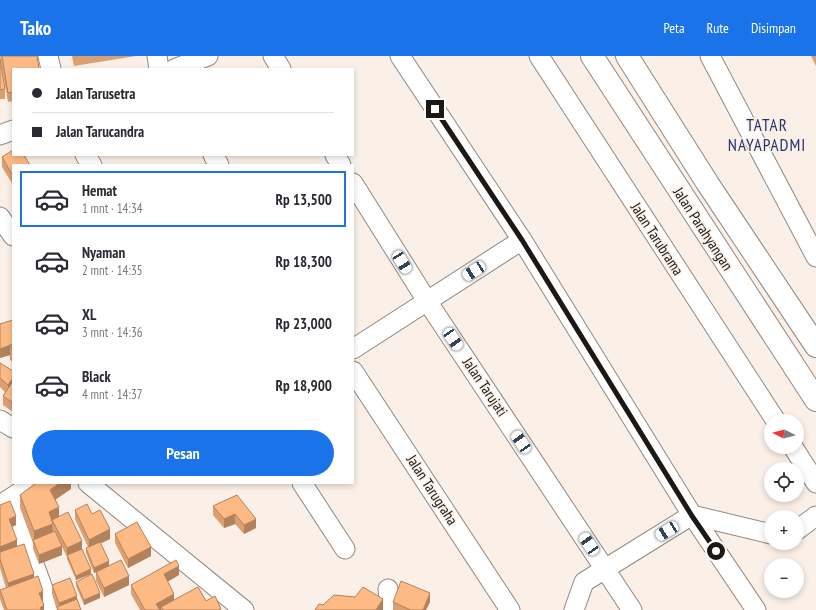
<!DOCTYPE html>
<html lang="id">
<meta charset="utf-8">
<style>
:root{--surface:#fff;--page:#f7f7f7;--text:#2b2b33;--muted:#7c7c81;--line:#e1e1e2;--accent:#1a73e8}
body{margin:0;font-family:"PT Sans Narrow",sans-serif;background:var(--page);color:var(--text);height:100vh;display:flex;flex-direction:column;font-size:15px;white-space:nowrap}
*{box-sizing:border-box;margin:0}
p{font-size:13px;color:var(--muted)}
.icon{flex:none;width:22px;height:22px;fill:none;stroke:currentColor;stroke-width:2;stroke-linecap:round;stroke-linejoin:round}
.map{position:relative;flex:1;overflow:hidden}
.sheet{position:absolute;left:12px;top:108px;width:342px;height:320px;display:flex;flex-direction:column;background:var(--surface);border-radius:0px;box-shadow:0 2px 6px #0003}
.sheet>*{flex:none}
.guide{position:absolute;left:12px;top:12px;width:342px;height:88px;border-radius:0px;box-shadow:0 2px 6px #0003;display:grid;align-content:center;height:88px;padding:0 20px;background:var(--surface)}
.needle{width:26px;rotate:276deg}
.buttons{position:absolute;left:764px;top:358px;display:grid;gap:8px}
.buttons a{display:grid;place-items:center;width:40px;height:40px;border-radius:50%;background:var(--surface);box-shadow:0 2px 6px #0003;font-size:20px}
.end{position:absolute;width:18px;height:18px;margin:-9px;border:5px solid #1b1815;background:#fff;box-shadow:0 0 0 2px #fff}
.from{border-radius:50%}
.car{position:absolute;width:12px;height:24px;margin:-12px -6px;border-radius:5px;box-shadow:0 0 3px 1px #0007;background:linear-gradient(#fff 24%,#345 0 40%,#fff 0 76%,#345 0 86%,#fff 0)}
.guide b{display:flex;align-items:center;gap:14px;height:38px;font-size:15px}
.guide b+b{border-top:1px solid var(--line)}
.guide i{width:10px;height:10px;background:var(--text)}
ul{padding:7px 0 0;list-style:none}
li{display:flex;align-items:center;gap:12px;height:56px;margin:0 8px 6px;padding:0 12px;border:2px solid transparent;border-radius:0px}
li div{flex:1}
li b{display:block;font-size:15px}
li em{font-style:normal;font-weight:800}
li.current{border-color:var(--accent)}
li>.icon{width:36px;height:36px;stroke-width:1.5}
.cta{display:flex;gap:8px;margin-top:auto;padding:8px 20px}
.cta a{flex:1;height:46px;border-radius:24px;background:var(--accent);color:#fff;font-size:16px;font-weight:800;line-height:46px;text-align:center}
header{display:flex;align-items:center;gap:24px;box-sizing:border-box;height:56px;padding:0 20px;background:var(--accent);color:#fff}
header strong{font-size:19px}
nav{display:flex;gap:22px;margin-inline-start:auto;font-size:14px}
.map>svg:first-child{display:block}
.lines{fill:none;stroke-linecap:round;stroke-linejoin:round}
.minor-casing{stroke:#928881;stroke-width:21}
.secondary-casing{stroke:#928881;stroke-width:24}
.minor{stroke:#fff;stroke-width:19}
.secondary{stroke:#fff;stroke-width:22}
.wall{fill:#daa072}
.shaded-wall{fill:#b2825c}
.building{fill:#feba84;stroke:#b2825c}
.route{stroke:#1b1815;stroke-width:5}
.labels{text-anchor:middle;stroke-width:3;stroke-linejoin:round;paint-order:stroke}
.street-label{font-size:15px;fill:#1b1815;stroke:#faf0e8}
.quarter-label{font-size:17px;letter-spacing:1px;fill:#25346d;stroke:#faf0e8}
</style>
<header>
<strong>Tako</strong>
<nav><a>Peta</a><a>Rute</a><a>Disimpan</a></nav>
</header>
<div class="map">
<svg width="816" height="554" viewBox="0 0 816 554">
<rect width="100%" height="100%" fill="#faf0e8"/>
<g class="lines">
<defs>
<g id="minor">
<path d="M48,0l3,13"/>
<path d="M157,0l2,13"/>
<path d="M273,0l8,13"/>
<path d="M400,0l122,184 170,275 64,95"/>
<path d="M539,0l237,365"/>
<path d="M710,0l106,201"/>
<path d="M174,13l34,-13"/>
<path d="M0,79l13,-5"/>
<path d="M85,99l7,10"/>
<path d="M213,99l6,10"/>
<path d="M335,99l6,10"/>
<path d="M353,127l74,118 205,309"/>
<path d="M0,161l13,19"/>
<path d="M353,293l169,-109"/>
<path d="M353,315l157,239"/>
<path d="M0,364l13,8"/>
<path d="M793,391l23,36"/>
<path d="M88,427l156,127"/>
<path d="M302,427l43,66"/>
<path d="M11,443l9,28 31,83"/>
<path d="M0,449l34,-22"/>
<path d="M797,474l19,-14"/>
<path d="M387,554l2,-11 -1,-10"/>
<path d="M574,554l10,-28 108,-67 79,19"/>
</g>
<g id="secondary">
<path d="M592,0l224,344"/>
<path d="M627,0l81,128 108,162"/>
</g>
</defs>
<use href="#minor" class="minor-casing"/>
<use href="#secondary" class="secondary-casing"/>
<use href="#minor" class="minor"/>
<use href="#secondary" class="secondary"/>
</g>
<g class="wall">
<path d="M0,0h37l-24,13v32l-5,1z"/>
<path d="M72,0h64l-62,10z"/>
<path d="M811,0h5v10z"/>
<path d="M0,3l5,30v10h-5z"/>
<path d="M2,101l11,8v20l-11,-18z"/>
<path d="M13,264v44l-3,-5v-4l-10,3v-34z"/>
<path d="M0,307l13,8v41l-10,-7v-9l2,-4 -5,-5z"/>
<path d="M71,427v6l-16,11 4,16 23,33 9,25 -15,6 -9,-21v-2l-5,-10v8l-23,9 -6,-15v-6l-13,-35v-13z"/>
<path d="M237,439l19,33 -12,6 -9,-10 -11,4 -11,-13v-9z"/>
<path d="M0,449l16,20 -4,2 5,19 17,31 9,24h-1l2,9h-40l-4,-11v-9l6,-2 -6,-20z"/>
<path d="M75,454l17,4 18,25 -10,4 9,22 20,20 -25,12 -8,-16v-9l-2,1 -8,-20v-5l2,-1 -13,-28z"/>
<path d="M115,478l36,22 -23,12 -13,-25z"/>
<path d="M179,519l-12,6 7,19 32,1 15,9h-81l-9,-16v-9z"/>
<path d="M76,526l24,16 -16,7 -8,-19z"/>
<path d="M52,529l25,14 4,11h-24l-5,-16z"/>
<path d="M393,546h37l-4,8h-33z"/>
</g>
<g class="shaded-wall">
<path d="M10,290v9l-10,3v-9z"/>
<path d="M13,322v9l-5,7v-9z"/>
<path d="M60,427h11v6l-21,14v-13z"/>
<path d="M59,451v13h-7l1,17 -19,4v-10l15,-19z"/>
<path d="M235,458v10l-11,4v-9z"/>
<path d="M16,460v9l-7,3v-9z"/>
<path d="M256,463v9l-12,6v-9z"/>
<path d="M110,473v10l-21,10v-9z"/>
<path d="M17,484v9l-17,7v-9z"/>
<path d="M82,485v9l-15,5v3v-10z"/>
<path d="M62,490v9l-23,9v-9z"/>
<path d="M151,491v9l-23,12v-9z"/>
<path d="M109,505v5l-15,7v-5z"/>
<path d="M179,510v9l-15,9v-10z"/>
<path d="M91,513v5l-15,6v-4z"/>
<path d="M34,518v9l-26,9v-9z"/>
<path d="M129,520v9l-25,12v-9z"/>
<path d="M43,535v10l-4,1v-9z"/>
<path d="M100,537v5l-16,7v-5z"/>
<path d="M430,537v9l-4,8h-3z"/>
<path d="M174,538v9l-13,4v3h-5v-6z"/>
<path d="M77,540v9l-18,5v-7z"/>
<path d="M383,543v11h-7z"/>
<path d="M44,549v5h-4v-2z"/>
</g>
<g class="building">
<path d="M2,0h35l2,13h-26v23l-5,1z"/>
<path d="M0,3l5,30 -5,1z"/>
<path d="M13,94v5h11l6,10h-17v11l-11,-19z"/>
<path d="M13,264v24l-13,5v-25z"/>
<path d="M13,288v6l-3,-5z"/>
<path d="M0,307l13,8v7l-5,7 -8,-7z"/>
<path d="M13,325v22l-10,-7z"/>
<path d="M36,427h24l-10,7 9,17 -10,5 4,12 -19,7 -14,-36z"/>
<path d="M237,439l19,24 -12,6 -9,-11 -11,5 -11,-13z"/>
<path d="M10,445l6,15 -7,3 8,21 -17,7v-42z"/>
<path d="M87,448l5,10 8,-4 10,19 -21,11 -14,-30z"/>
<path d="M68,456l14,29 -15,7 -15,-28z"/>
<path d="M137,466l14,25 -23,12 -13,-25z"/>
<path d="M55,475l7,15 -23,9 -6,-15z"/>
<path d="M100,486l9,19 -15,7 -8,-20z"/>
<path d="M24,488l10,30 -26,9 -8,-24v-7z"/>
<path d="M82,493l9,20 -15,7 -9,-21z"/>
<path d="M121,504l8,16 -25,12 -8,-16z"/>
<path d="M176,504l3,6 -15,8 10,20 -18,10 4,6h-15l-14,-25z"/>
<path d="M92,518l8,19 -16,7 -8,-18z"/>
<path d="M38,520l5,15 -4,2 5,12 -4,3 1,2h-34l-7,-20z"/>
<path d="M70,522l7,18 -18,7 -7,-18z"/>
<path d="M401,525l29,12 -7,17h-12l-18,-8z"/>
<path d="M198,531l8,14 9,-5 6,13 -3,1h-55l-2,-3z"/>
<path d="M363,531l20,12 -7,11h-61l4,-6 4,1 11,-10 21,2z"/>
<path d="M77,543l4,11h-23l-1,-3z"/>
</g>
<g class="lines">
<path class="route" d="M435,53l87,131 170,276 24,35"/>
</g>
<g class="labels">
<g class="street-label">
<text transform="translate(703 173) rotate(57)" y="5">Jalan Parahyangan</text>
<text transform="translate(657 183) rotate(57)" y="5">Jalan Tarubrama</text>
<text transform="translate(485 331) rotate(56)" y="5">Jalan Tarujati</text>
<text transform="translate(432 434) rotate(57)" y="5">Jalan Tarugraha</text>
</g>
<g class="quarter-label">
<text x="767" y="75">TATAR<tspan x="767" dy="20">NAYAPADMI</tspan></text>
</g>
</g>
</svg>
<div class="buttons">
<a><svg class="needle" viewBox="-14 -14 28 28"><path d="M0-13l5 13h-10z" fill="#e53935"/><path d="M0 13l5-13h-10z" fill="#7c7c81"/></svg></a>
<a><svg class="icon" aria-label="locate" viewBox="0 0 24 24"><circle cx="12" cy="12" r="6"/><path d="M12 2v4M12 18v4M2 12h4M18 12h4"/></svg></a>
<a>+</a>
<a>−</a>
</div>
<i class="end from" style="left:716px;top:495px"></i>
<i class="end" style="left:435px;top:53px"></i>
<i class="car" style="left:402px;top:206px;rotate:148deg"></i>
<i class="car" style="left:474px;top:215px;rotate:237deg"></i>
<i class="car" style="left:453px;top:283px;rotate:146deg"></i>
<i class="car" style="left:521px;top:386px;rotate:326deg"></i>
<i class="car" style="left:667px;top:475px;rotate:238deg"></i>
<i class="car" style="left:589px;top:488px;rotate:326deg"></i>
<div class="guide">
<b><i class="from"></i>Jalan Tarusetra</b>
<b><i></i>Jalan Tarucandra</b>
</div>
<section class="sheet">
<ul>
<li class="current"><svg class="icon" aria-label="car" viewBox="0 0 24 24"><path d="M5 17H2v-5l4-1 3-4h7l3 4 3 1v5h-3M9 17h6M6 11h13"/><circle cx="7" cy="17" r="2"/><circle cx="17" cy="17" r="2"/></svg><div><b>Hemat</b><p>1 mnt · 14:34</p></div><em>Rp 13,500</em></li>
<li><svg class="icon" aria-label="car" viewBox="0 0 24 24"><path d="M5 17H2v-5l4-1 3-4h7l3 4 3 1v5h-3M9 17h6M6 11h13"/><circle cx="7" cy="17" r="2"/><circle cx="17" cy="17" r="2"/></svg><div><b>Nyaman</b><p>2 mnt · 14:35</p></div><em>Rp 18,300</em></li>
<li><svg class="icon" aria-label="car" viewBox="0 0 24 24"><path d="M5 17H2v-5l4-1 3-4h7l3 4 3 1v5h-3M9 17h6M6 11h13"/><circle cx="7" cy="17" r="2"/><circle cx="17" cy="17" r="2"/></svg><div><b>XL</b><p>3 mnt · 14:36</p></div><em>Rp 23,000</em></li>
<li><svg class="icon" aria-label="car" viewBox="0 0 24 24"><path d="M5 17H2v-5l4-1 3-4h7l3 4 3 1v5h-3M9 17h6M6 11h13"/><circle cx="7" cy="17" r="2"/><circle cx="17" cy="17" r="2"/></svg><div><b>Black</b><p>4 mnt · 14:37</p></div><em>Rp 18,900</em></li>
</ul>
<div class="cta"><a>Pesan</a></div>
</section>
</div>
